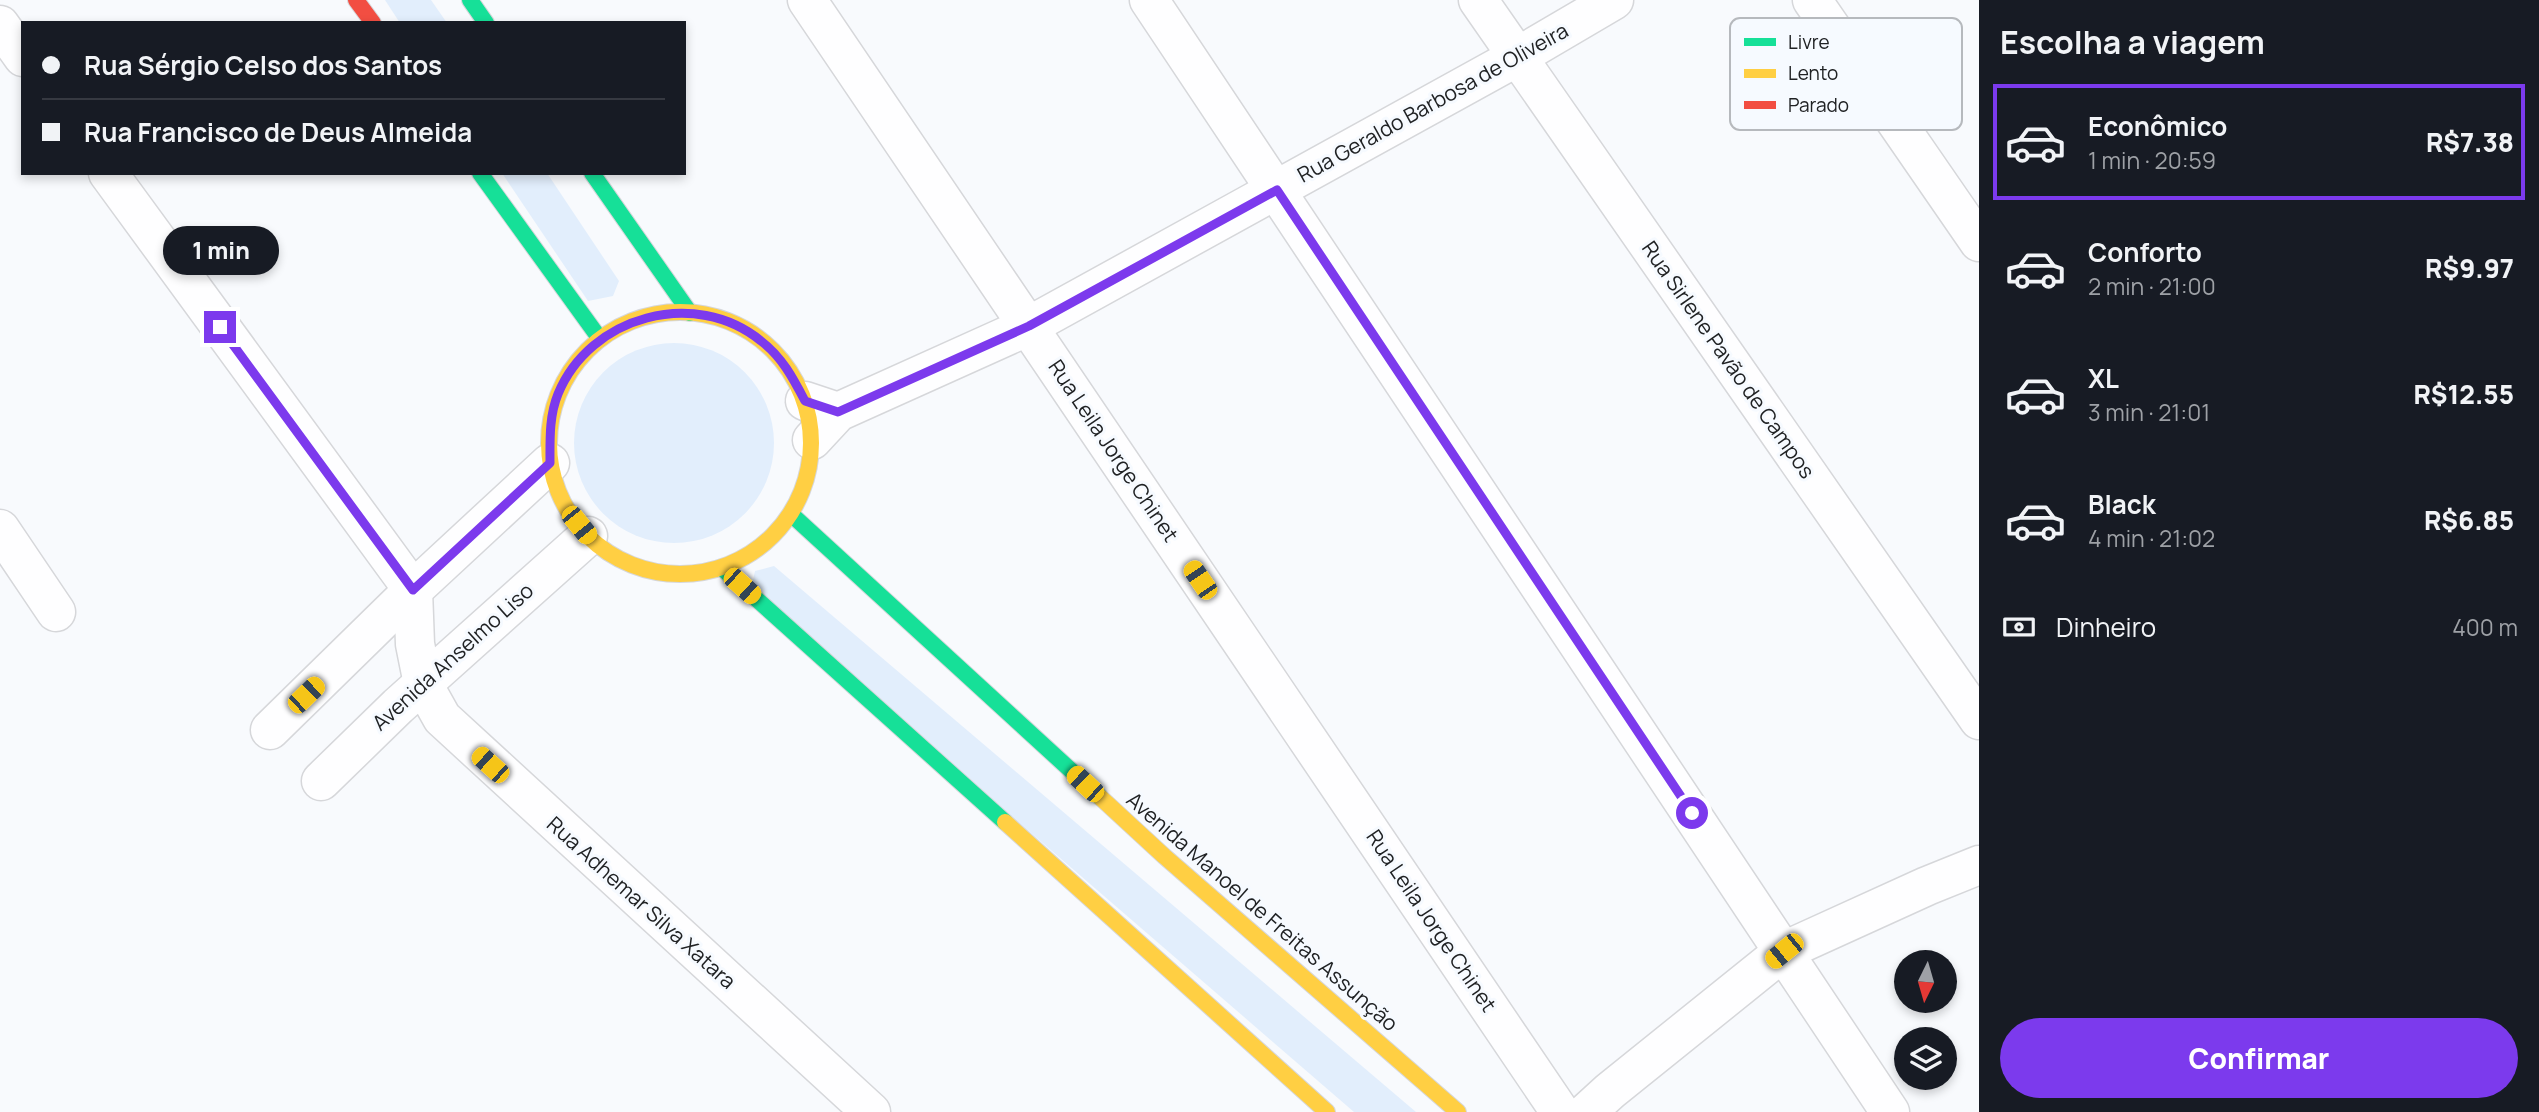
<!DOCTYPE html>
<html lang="pt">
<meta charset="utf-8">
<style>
:root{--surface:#171b24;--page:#242831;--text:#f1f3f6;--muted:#9ea1a6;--line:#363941;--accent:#7c3aed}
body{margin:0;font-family:Manrope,sans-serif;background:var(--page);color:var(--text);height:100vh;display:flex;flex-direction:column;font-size:26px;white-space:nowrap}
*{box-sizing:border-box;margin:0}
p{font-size:23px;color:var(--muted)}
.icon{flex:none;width:38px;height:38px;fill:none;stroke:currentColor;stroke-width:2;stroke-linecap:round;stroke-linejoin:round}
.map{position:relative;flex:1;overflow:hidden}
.drawer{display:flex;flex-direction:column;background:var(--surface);width:560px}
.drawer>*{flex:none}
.banner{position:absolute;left:21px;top:21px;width:665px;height:154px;border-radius:0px;box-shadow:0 4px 10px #0003;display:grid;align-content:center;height:154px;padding:0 21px;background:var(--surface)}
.needle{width:46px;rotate:185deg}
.buttons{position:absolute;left:1894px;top:950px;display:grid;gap:14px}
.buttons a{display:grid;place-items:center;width:63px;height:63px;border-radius:50%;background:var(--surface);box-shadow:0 4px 10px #0003;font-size:35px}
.end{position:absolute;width:32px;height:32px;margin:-16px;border:9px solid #7c3aed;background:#fff;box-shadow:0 0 0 4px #fff}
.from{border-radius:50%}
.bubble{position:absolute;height:49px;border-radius:24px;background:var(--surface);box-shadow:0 4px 10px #0003;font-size:23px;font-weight:800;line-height:49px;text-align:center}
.car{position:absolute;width:21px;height:42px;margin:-21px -10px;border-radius:9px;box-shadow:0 0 5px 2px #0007;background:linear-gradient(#f5c518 24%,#345 0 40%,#f5c518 0 76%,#345 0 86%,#f5c518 0)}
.banner b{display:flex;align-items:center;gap:24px;height:66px;font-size:26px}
.banner b+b{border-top:2px solid var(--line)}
.banner i{width:18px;height:18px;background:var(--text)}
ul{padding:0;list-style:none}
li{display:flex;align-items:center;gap:21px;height:116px;margin:0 14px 10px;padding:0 7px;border:4px solid transparent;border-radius:0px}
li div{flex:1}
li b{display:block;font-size:26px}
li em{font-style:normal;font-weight:800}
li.on{border-color:var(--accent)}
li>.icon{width:63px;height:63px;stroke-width:1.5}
h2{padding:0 21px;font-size:32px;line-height:84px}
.pay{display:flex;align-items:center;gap:18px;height:77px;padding:0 21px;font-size:26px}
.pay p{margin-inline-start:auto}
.cta{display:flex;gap:14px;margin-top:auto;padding:14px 21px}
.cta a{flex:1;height:80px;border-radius:42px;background:var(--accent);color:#fff;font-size:28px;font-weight:800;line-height:80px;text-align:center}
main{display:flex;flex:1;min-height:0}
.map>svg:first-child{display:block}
.green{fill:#e2eefc}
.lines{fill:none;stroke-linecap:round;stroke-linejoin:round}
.street-casing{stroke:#d6d7da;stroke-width:41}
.fast-casing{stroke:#d6d7da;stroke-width:18}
.slow-casing{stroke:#d6d7da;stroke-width:18}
.jam-casing{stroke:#d6d7da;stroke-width:18}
.street{stroke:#fefeff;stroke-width:38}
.fast{stroke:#16e098;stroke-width:16}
.slow{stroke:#ffcf43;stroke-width:16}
.jam{stroke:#f24e42;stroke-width:16}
.route{stroke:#7c3aed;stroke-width:9}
.labels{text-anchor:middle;stroke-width:6;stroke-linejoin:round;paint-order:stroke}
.street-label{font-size:21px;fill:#202224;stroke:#f6faff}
.key{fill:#f6faff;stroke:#b6b9bd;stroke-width:2}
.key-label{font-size:19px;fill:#202224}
</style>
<main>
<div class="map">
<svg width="1979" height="1112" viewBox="0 0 1979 1112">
<rect width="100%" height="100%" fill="#f8fafd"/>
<g class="green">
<path d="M385,0h46l16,23h-47z"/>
<path d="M502,173h45l72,108 -6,15 -25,5z"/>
<circle cx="674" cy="443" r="100"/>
<path d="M774,566l642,546h-62l-596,-515 -6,-12 3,-14z"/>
</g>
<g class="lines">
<defs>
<g id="street">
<path d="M807,0l753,1112"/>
<path d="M1149,0l741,1112"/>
<path d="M1478,0l501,720"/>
<path d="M1812,0l167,242"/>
<path d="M0,25l23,32"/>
<path d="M108,173l305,417 2,54 8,40 19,34 429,394"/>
<path d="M805,401l33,11"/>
<path d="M812,440l26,-28 191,-86 488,-269 97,-57"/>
<path d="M0,529l56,83"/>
<path d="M270,730l143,-140 137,-127"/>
<path d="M321,781l77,-75 190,-170"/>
<path d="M1587,1112l23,-21 174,-140 143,-65 52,-21"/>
</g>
<g id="fast">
<path d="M470,0l16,23"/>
<path d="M480,173l120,166"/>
<path d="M592,173l98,140"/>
<path d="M791,514l309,283"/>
<path d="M722,568l283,254"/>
</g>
<g id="slow">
<circle cx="680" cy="443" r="131"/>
<path d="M1100,797l64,59 294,256"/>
<path d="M1005,822l322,290"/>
</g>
<path id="jam" d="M356,0l17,23"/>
</defs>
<use href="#street" class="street-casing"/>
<use href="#fast" class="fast-casing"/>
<use href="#slow" class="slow-casing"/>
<use href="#jam" class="jam-casing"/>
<use href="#street" class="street"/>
<use href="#fast" class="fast"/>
<use href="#slow" class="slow"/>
<use href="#jam" class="jam"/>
</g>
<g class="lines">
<path class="route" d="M220,327l193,263 137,-127c0,-23 -1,-47 8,-69 32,-78 137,-107 203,-53 21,16 32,37 44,60l33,11 191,-86 248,-136 415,623"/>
</g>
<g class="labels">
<g class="street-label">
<text transform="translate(1433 103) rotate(-29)" y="7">Rua Geraldo Barbosa de Oliveira</text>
<text transform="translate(1728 360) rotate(55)" y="7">Rua Sirlene Pavão de Campos</text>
<text transform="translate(1113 451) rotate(56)" y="7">Rua Leila Jorge Chinet</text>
<text transform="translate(453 657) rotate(-42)" y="7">Avenida Anselmo Liso</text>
<text transform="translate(641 903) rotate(42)" y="7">Rua Adhemar Silva Xatara</text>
<text transform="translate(1262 912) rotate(41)" y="7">Avenida Manoel de Freitas Assunção</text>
<text transform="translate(1431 921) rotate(56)" y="7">Rua Leila Jorge Chinet</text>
</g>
</g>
<rect x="1730" y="18" width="232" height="112" rx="10" class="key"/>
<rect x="1744" y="38" width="32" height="8" fill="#16e098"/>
<rect x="1744" y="69" width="32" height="9" fill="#ffcf43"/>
<rect x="1744" y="101" width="32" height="8" fill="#f24e42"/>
<g class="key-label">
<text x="1788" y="49">Livre</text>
<text x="1788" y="80">Lento</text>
<text x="1788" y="112">Parado</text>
</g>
</svg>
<div class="buttons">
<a><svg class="needle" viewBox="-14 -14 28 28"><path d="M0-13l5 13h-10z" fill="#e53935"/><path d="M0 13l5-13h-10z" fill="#9ea1a6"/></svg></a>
<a><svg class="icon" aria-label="layers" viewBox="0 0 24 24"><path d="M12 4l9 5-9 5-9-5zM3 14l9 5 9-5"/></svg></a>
</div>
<i class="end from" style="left:1692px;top:813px"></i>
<i class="end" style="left:220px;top:327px"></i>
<div class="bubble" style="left:163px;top:226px;width:116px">1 min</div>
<i class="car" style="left:579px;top:525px;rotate:141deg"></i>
<i class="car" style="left:1200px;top:580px;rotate:326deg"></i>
<i class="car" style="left:742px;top:586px;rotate:132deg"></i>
<i class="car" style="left:306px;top:695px;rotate:46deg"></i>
<i class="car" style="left:490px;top:765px;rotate:312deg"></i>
<i class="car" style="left:1085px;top:784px;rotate:313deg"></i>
<i class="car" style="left:1784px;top:951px;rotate:231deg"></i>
<div class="banner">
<b><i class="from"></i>Rua Sérgio Celso dos Santos</b>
<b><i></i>Rua Francisco de Deus Almeida</b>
</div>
</div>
<section class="drawer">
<h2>Escolha a viagem</h2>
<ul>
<li class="on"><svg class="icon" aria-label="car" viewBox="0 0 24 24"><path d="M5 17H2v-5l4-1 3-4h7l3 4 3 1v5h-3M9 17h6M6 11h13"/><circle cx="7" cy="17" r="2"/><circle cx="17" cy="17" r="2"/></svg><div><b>Econômico</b><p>1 min · 20:59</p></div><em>R$7.38</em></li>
<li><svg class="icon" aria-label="car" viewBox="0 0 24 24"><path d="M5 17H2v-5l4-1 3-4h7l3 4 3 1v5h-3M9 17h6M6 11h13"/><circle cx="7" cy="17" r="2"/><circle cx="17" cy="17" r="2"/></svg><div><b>Conforto</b><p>2 min · 21:00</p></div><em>R$9.97</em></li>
<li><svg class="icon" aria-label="car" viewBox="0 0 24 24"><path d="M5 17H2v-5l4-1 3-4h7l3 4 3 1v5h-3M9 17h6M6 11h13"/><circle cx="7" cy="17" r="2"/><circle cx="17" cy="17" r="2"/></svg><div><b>XL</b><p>3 min · 21:01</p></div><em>R$12.55</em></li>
<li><svg class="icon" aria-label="car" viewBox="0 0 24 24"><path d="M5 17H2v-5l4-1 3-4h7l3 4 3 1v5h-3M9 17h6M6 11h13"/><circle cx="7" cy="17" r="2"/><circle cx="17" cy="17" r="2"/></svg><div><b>Black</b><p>4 min · 21:02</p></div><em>R$6.85</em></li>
</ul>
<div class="pay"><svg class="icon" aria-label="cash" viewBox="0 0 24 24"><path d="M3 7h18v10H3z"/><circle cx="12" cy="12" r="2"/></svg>Dinheiro<p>400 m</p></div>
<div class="cta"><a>Confirmar</a></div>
</section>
</main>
